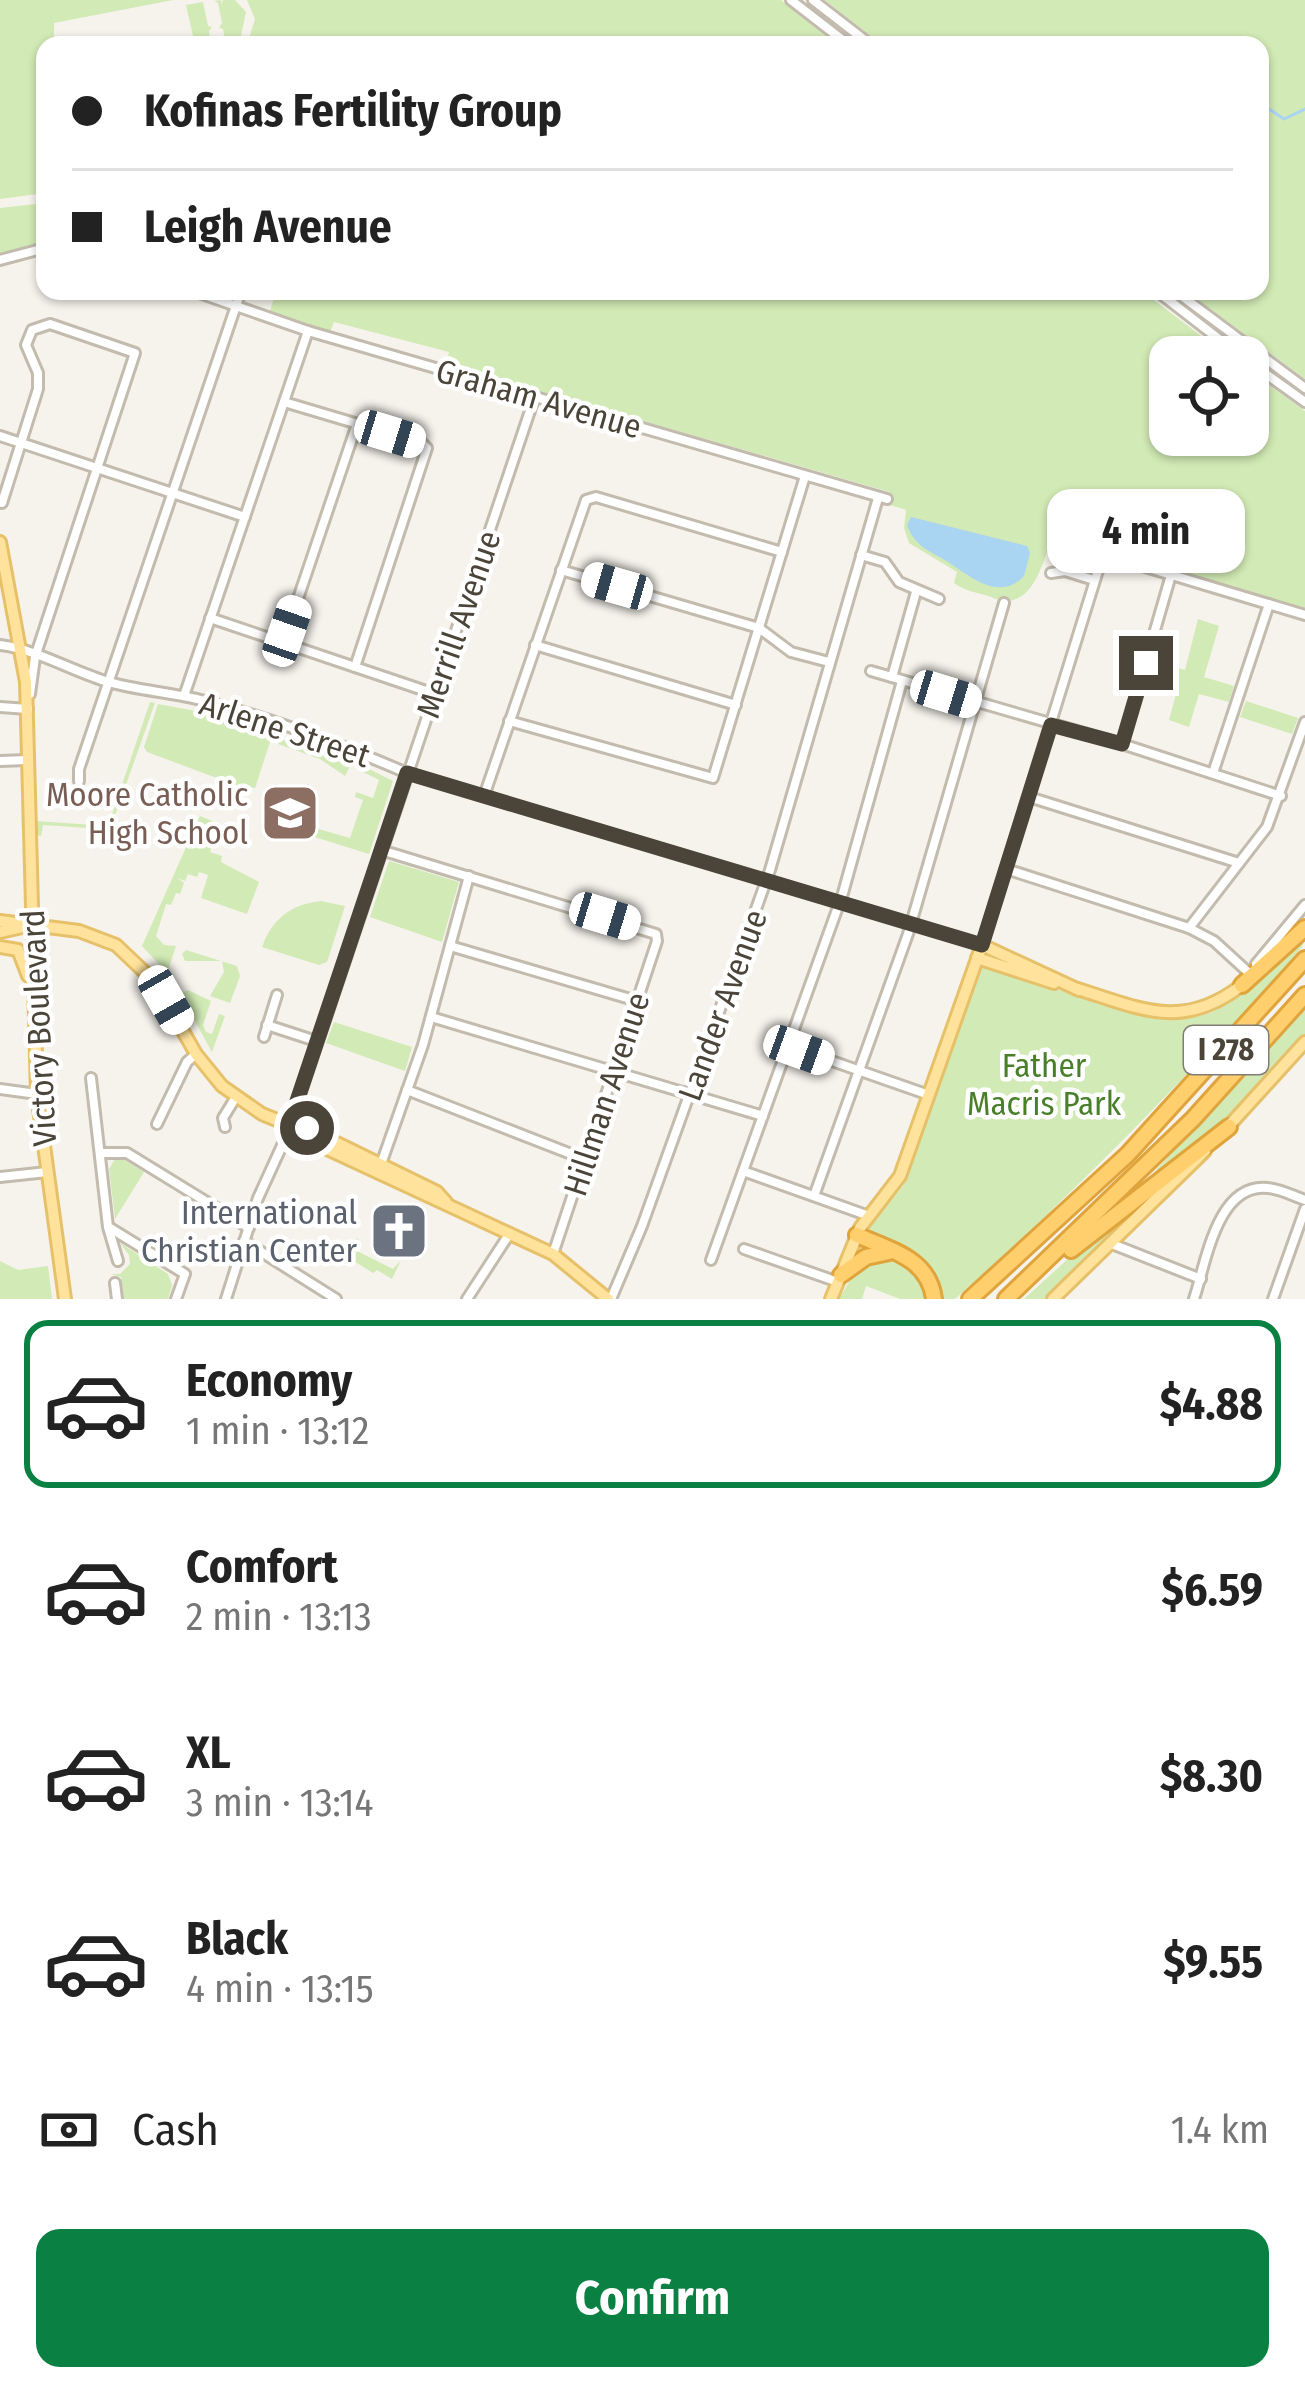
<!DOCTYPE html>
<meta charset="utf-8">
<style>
:root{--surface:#fff;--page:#f2f2f2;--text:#222;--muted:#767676;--line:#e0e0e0;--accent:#0b8043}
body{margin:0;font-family:"Fira Sans Condensed",sans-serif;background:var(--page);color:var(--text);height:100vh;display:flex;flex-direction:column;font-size:45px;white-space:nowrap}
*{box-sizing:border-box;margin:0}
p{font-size:39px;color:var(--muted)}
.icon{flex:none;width:66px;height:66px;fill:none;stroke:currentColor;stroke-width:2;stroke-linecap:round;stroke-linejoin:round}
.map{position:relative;height:1299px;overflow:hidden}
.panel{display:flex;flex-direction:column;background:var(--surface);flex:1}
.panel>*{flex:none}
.hud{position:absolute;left:36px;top:36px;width:1233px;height:264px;border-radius:24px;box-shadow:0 3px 9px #0004;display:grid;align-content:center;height:264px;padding:0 36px;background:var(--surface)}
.fabs{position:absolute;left:1149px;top:336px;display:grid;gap:24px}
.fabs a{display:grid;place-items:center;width:120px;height:120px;border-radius:24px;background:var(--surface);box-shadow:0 3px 9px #0004;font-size:60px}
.end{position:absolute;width:54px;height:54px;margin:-27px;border:15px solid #4b4439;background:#fff;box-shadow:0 0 0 6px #fff}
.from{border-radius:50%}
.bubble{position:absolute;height:84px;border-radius:24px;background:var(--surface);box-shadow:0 3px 9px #0004;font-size:39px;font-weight:700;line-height:84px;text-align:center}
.car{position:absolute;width:36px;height:72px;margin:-36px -18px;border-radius:15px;box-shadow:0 0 9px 3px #0007;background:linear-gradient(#fff 24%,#345 0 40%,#fff 0 76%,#345 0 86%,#fff 0)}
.hud b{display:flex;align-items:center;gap:42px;height:114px;font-size:45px}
.hud b+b{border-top:3px solid var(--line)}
.hud i{width:30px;height:30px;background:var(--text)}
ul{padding:21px 0 0;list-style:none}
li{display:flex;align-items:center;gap:36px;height:168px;margin:0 24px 18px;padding:0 12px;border:6px solid transparent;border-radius:24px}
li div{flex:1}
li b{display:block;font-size:45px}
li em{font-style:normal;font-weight:700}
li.active{border-color:var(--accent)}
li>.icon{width:108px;height:108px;stroke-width:1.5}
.pay{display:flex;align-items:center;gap:30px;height:132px;padding:0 36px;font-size:45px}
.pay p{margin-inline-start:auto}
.button{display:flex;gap:24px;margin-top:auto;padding:24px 36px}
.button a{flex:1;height:138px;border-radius:24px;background:var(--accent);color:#fff;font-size:48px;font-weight:700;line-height:138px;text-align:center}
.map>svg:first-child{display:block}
.green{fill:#d2eab5}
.water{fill:#a9d4f2}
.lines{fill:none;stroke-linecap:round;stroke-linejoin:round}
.stream{stroke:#a9d4f2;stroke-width:3}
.minor-casing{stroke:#c2bbae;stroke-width:14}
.major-casing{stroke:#e6c16a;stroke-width:16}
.highway-casing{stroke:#e0a43c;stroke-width:20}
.minor{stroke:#fff;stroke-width:8}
.major{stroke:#ffe39c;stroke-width:10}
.highway{stroke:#ffcf6e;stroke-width:14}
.route{stroke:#4b4439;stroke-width:15}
.labels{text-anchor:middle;stroke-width:9;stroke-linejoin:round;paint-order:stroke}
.shield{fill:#fff;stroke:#817c74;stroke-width:3}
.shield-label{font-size:30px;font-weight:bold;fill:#4b4439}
.street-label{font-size:33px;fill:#4b4439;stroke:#fff}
.education-label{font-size:33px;fill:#785e54;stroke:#fff;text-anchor:end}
.park-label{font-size:33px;fill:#4a7f2a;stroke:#fff}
.worship-label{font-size:33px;fill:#5b616d;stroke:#fff;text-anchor:end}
</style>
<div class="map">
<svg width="1305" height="1299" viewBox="0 0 1305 1299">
<rect width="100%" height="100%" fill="#f6f3ec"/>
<g class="green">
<path d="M0,0h173l-119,23v22h-9v148l-45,6z"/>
<path d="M221,0v5l2,-5h12l11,12 -7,33h-13l-3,-16 -4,-1 3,-5 -4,-20 -4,-2z"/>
<path d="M247,0h534l57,45h-591l8,-26z"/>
<path d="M825,0h480v379l-119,-88h11l2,4 3,-4h58v-246h-378z"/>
<path d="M203,2l5,24 4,1 -3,4 2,14h-16l-9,-40z"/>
<path d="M45,203v38l-45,13v-46z"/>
<path d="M276,291h866l87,66h-59v78h78v-65l57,41v198l-195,-56 -15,-8 1,-5 -41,-11c-11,28 -21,87 -64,68 -14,-5 -25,-5 -37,-14l3,-11 -48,-29 -5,-15 2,-18 -19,-6 3,-12 -362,-104 -81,-28 2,-8 -115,-30 -4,10 -60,-21z"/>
<path d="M1198,619l21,7 -15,51 30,9 -5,16 -30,-8 -10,33 -20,-7 9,-33 -29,-9 5,-16 31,8z"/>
<path d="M1246,701l52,17 -6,16 -52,-17z"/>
<path d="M150,702l5,1 -49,138 -2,-12 -61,-4 -2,11 -4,-1 -2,-14 73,5z"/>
<path d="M158,704l48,9 66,23 -17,52 -14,-1 -94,-35 -3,-5z"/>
<path d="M278,738l80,26 -1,3 -7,-1 -5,10 -25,-17 -42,-15z"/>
<path d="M363,766l30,15 -24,73 -64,-20 3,-8 42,12 13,-38 -8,-3 1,-5 17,6 6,-18 -18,-9z"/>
<path d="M200,816l20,8 -10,28 12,4 -1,6 38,20 -12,32 -46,-16 7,-23 -9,-3 -2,5 -9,-3 -3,7 -8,-3 7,5 -4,11 -4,-1 -5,12 -5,-1 -10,32 8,9 12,1 -9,27 -25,-27z"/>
<path d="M389,861l70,21 -17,60 -72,-25z"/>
<path d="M321,901l24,5 -18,56 -8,3 -57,-18c10,-28 29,-43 59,-46z"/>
<path d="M1305,934l-3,13c-109,125 -223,242 -347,352h-19l-1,-11 -66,-52 1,-10 34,-41 78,-218 6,2v-5c54,18 173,71 224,48 36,-17 65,-52 93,-78z"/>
<path d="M186,950l51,16 3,10 -10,27 -20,-7 14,-24 -2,-11h-37l-3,-7z"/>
<path d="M188,990l23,11 -8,24 3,7 6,2 7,-20 6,2 -13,36 -32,-58z"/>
<path d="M1305,1008v26l-83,91 -88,69z"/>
<path d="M334,1022l78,25 -7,24 -79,-28z"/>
<path d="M115,1159h8l21,13 -29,47 -6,-50z"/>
<path d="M1158,1189l-113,110h-21l79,-72z"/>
<path d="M356,1238l4,2 -5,10 38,19 8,-9 -9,19 -15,-9 -4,3 -24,-15z"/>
<path d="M120,1243l48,31 4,11 -4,14h-44l-3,-22 -10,-3h9l10,-10 -1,-9z"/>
<path d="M894,1257l24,13 12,29h-30l-34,-13 -4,13h-23l19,-33z"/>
<path d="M0,1261l18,9 30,-4 4,33h-52z"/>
</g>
<path class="water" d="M911,517l116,29 3,7 -6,23c-25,26 -53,1 -76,-14 -18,-11 -34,-16 -41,-37z"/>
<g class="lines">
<path class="stream" d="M1260,103l24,16 21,-10"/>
<defs>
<g id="minor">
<path d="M791,0l58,45"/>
<path d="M813,0l58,45"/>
<path d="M0,260l45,-12"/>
<path d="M193,291l115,40 579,168"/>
<path d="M1157,291l85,66"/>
<path d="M1175,291l130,97"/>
<path d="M1248,361l57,41"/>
<path d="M284,402l138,41 5,5 -72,219"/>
<path d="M0,436l245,81"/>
<path d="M2,503l36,-114v-16l-12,-28 6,-15 18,-6 85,29 -100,304 -5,37"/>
<path d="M861,555l24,7 14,20 40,17"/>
<path d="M561,570l198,58 32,24 38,10"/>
<path d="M1051,573l14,-2 29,9"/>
<path d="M210,618l225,76"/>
<path d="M283,643l74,-219"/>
<path d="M0,645c35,4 70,25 105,36 33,10 67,11 100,20 69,18 137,44 202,72l575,172 119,-384 11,-4 193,58"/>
<path d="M535,645l201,60"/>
<path d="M871,671l251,73 159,52"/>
<path d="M892,677l24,-85"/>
<path d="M184,696l124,-365"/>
<path d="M0,707l28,2"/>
<path d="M509,721l204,57 92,-302"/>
<path d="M1122,744l49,-169"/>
<path d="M0,761l27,-1"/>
<path d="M1213,773l56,-169"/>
<path d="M79,781v-12l162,-478"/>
<path d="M484,796l102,-296 10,-3 186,55"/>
<path d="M1029,797l210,66"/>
<path d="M381,850l275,84 1,7 -104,313"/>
<path d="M1006,869l183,59 25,13 35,32"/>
<path d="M1189,928l78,-101 38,-105"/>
<path d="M450,946l187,55"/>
<path d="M1256,964l49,-59"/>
<path d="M431,1017l332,99"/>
<path d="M267,1025l49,16"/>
<path d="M264,1037l13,-42"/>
<path d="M789,1046l140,49"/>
<path d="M91,1078l17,149 10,34"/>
<path d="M0,1089l37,5"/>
<path d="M407,1090l177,69"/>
<path d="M157,1124l30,-62 9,-8"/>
<path d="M225,1127l-2,-9 13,-21"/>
<path d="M101,1153h26l122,75"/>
<path d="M380,1167l43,-122 46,-169"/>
<path d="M743,1171l126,45"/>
<path d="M0,1177l47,-5"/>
<path d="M814,1196l94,-262 96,-331"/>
<path d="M110,1228l75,46 -9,25"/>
<path d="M244,1241l92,58"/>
<path d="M1112,1244l89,35"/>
<path d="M744,1249l94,33"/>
<path d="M711,1260l132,-367 59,-212"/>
<path d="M115,1283l2,16"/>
<path d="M226,1299l32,-101 27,-59 250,-743"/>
<path d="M467,1299l43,-66"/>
<path d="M611,1299l31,-73 128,-356 108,-372"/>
<path d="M1194,1299c12,-36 23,-117 74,-111 13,1 25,8 37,12"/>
<path d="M1273,1299l32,-90"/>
</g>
<g id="major">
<path d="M0,542l26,140 11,412 28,205"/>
<path d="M0,921l79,10 37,14 39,37 41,72 26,32 40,28 27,11 7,-2 141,69 9,10"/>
<path d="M0,932l31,-7"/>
<path d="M0,947l18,3 10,26"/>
<path d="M977,958l77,25"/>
<path d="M1078,989c63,20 105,42 164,-4"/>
<path d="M289,1125l8,10 256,119 55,45"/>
<path d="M1226,1129l79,-87"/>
<path d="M831,1299l29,-71 40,-52 82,-231 97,45"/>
<path d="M1053,1299l152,-148"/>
</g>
<g id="highway">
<path d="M1242,985l63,-57"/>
<path d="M857,1235c33,15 72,23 77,64"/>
<path d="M1071,1250l158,-123"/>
<path d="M841,1275l25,-18 23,-5"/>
<path d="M970,1299l158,-145 177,-195"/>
<path d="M1006,1299l187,-180 112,-124"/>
</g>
</defs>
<use href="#minor" class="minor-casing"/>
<use href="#major" class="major-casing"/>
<use href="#highway" class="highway-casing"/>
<use href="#minor" class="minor"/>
<use href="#major" class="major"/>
<use href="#highway" class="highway"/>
</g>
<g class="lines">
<path class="route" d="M307,1128l-18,-3 118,-352 575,172 69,-220 71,19 24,-81"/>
</g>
<defs>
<symbol id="school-square" viewBox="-11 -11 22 22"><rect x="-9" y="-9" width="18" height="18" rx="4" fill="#8d6e63" stroke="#fff"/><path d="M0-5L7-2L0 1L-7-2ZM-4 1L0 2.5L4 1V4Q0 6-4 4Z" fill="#fff"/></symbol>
<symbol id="church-square" viewBox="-11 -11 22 22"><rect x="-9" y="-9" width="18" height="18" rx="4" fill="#6b7280" stroke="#fff"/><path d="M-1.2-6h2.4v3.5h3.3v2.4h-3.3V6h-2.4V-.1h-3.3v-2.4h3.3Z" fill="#fff"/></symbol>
</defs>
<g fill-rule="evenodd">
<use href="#school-square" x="257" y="780" width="66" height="66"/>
<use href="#church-square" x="366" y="1198" width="66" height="66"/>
</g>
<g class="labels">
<rect class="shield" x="1184" y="1026" width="84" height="48" rx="9"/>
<g class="shield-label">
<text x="1226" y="1060">I 278</text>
</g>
<g class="street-label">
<text transform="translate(539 398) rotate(16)" y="12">Graham Avenue</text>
<text transform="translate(458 624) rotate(-71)" y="12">Merrill Avenue</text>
<text transform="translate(285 729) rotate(18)" y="12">Arlene Street</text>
<text transform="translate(722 1005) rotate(-70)" y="12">Lander Avenue</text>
<text transform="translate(38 1028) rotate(-93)" y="12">Victory Boulevard</text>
<text transform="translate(606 1094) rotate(-72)" y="12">Hillman Avenue</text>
</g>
<g class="education-label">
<text x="248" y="806">Moore Catholic<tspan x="248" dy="38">High School</tspan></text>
</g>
<g class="park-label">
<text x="1044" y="1077">Father<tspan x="1044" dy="38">Macris Park</tspan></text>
</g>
<g class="worship-label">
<text x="357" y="1224">International<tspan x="357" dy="38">Christian Center</tspan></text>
</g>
</g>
</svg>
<div class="fabs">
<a><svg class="icon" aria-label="locate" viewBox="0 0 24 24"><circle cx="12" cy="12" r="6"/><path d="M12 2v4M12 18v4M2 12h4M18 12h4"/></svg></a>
</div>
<i class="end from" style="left:307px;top:1128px"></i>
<i class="end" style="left:1146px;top:663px"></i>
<div class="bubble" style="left:1047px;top:489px;width:198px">4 min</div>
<i class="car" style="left:390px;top:434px;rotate:107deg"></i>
<i class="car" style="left:617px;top:586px;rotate:286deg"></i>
<i class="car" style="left:287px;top:631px;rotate:19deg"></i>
<i class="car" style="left:946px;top:694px;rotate:107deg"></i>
<i class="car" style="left:605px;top:916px;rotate:107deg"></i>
<i class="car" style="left:166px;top:1000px;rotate:150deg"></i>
<i class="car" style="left:799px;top:1050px;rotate:110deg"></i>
<div class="hud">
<b><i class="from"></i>Kofinas Fertility Group</b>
<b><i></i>Leigh Avenue</b>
</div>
</div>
<section class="panel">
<ul>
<li class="active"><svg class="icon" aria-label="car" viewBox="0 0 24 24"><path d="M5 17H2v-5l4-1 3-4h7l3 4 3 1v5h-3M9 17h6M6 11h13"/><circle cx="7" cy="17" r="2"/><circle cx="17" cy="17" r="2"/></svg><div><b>Economy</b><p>1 min · 13:12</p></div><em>$4.88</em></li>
<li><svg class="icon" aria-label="car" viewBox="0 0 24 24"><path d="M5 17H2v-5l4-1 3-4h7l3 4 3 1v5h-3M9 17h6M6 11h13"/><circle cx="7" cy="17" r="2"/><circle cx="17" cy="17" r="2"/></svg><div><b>Comfort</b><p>2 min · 13:13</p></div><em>$6.59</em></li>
<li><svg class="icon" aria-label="car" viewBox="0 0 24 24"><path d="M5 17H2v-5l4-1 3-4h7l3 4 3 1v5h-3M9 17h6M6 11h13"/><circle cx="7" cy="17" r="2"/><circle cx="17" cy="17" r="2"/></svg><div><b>XL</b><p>3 min · 13:14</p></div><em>$8.30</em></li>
<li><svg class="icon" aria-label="car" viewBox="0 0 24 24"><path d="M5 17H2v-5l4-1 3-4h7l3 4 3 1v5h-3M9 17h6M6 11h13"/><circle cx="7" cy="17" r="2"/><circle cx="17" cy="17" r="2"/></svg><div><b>Black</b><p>4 min · 13:15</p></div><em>$9.55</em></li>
</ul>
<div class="pay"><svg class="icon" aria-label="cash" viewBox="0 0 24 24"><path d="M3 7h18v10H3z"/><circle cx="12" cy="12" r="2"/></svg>Cash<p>1.4 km</p></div>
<div class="button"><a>Confirm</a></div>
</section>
